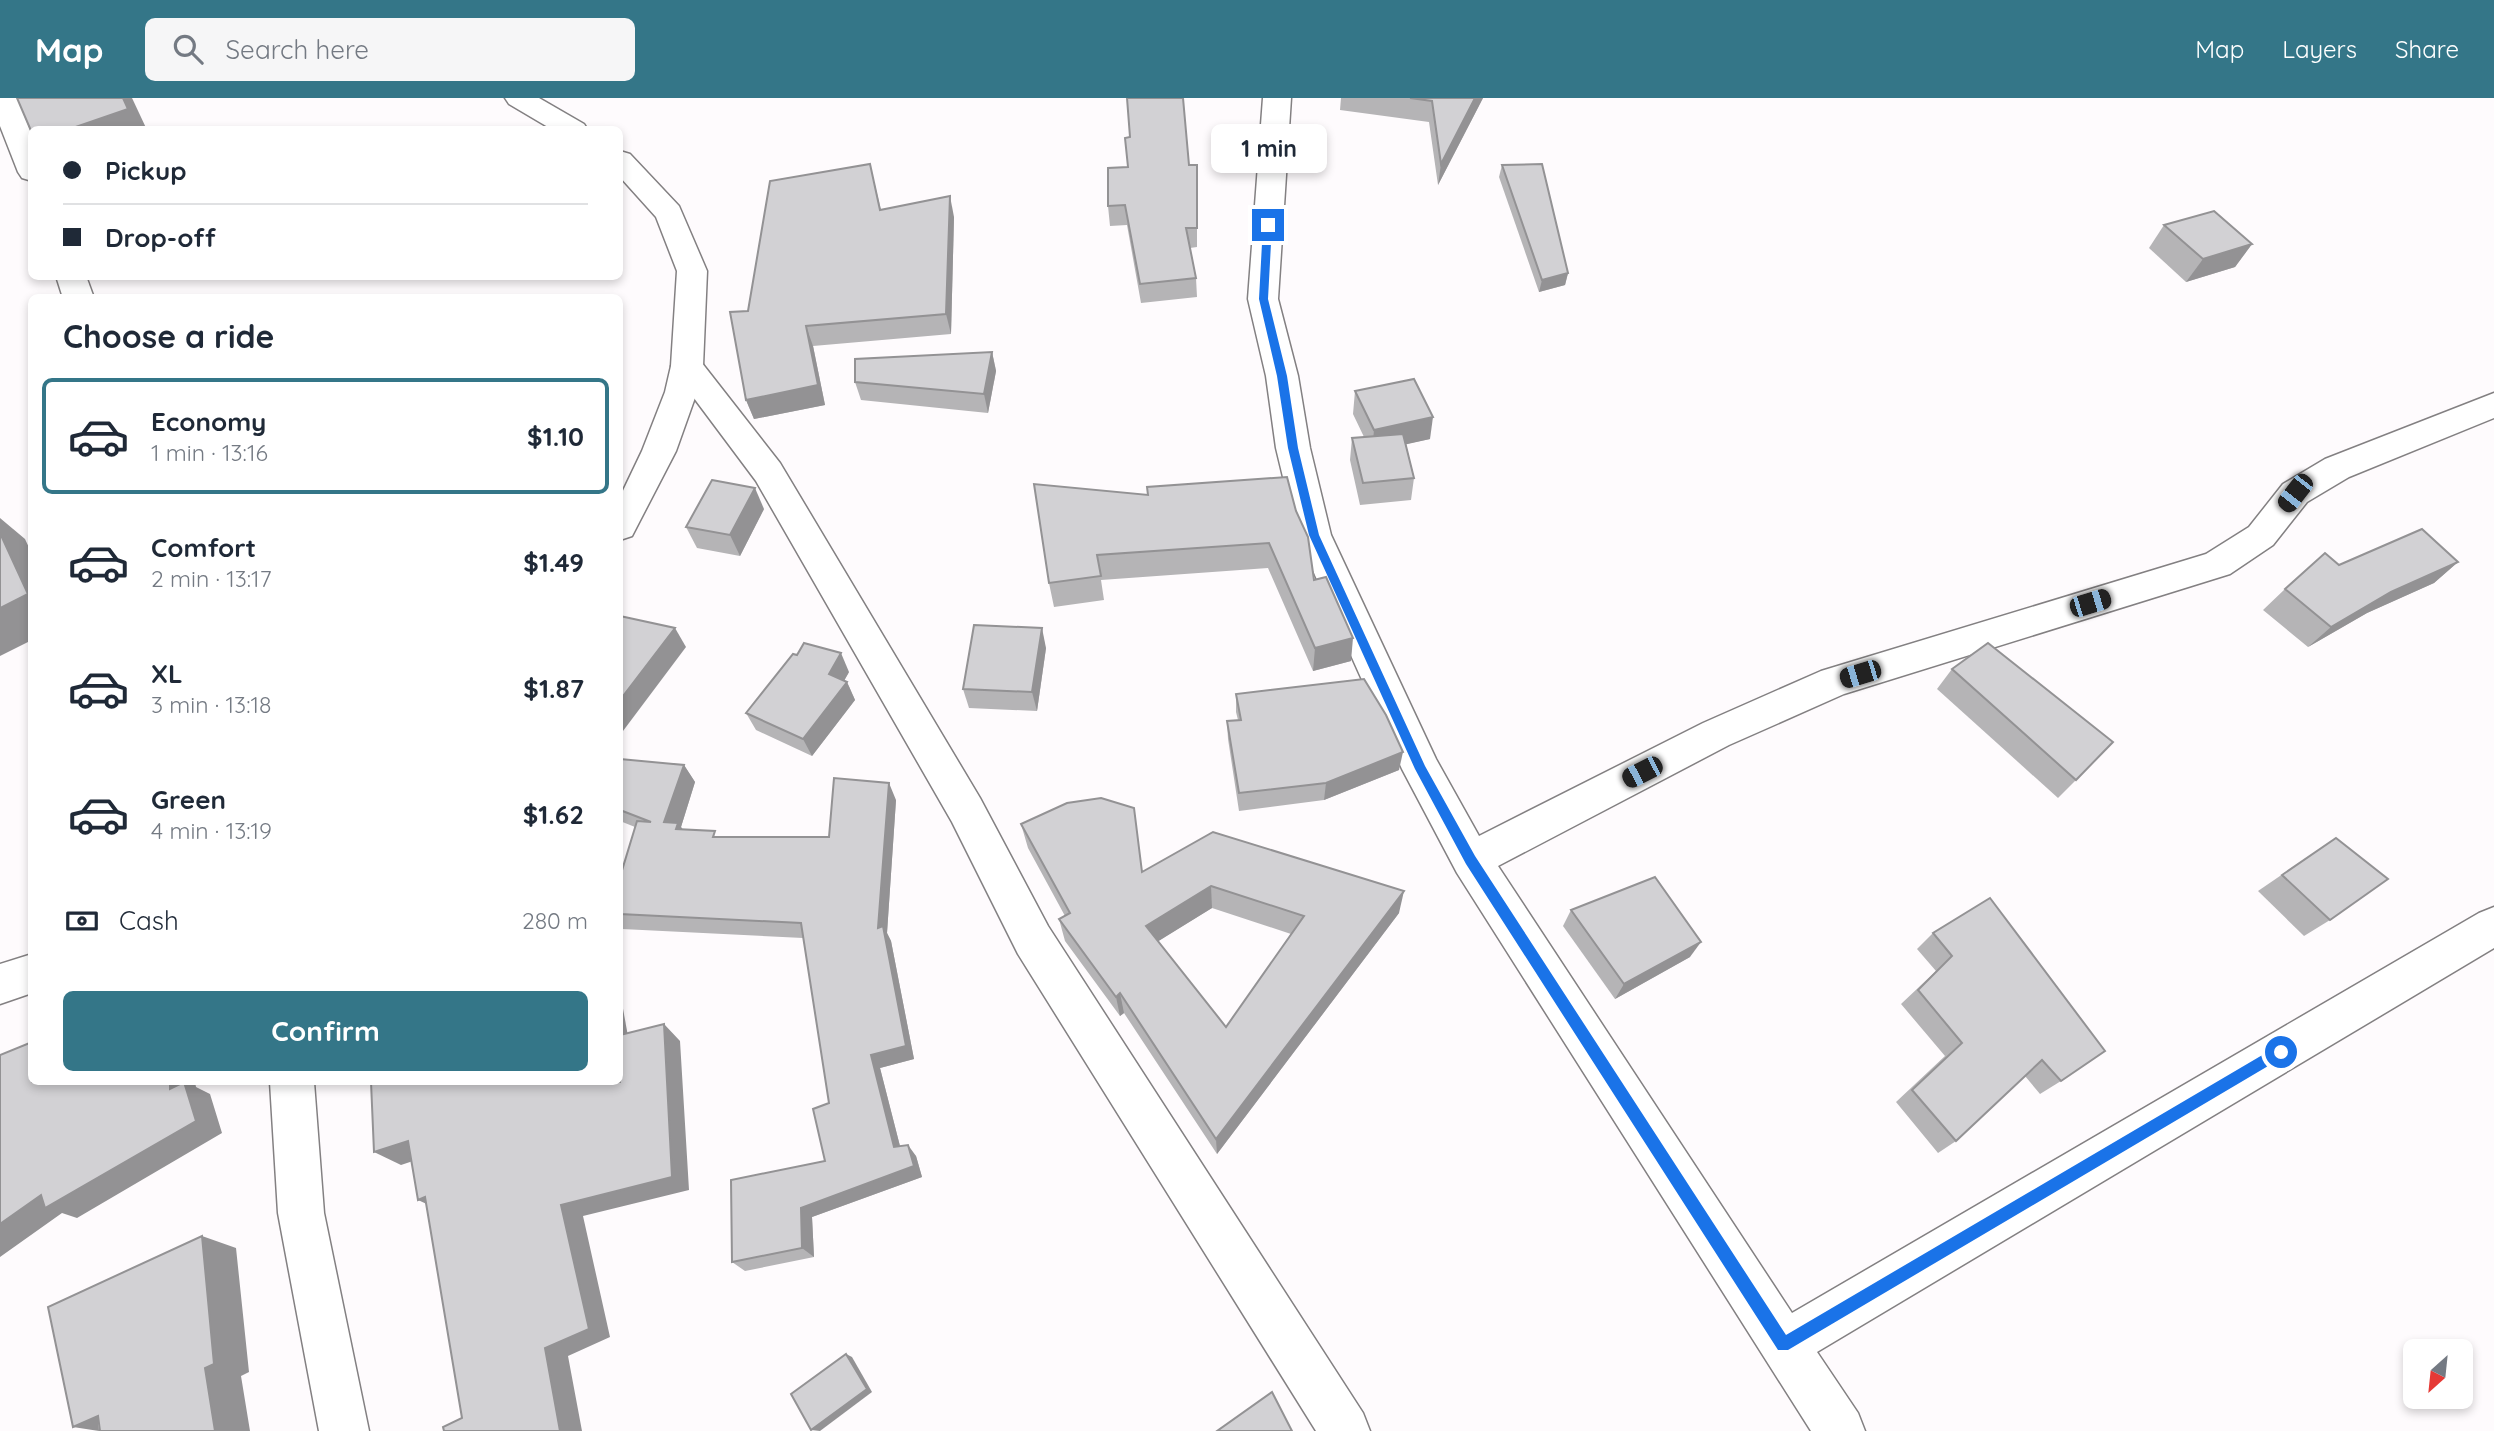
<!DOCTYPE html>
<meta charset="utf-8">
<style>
:root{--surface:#fff;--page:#f6f6f7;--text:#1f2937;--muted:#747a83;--line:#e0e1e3;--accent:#347688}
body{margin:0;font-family:Quicksand,sans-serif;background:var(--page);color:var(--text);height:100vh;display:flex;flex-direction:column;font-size:26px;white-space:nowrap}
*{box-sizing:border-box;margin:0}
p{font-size:23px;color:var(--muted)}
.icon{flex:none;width:38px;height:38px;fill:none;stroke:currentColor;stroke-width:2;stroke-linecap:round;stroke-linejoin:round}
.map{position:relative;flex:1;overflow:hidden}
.drawer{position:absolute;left:28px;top:196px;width:595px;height:791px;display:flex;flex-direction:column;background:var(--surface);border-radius:10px;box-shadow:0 4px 10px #0003}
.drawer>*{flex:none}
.hud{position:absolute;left:28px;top:28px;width:595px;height:154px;border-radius:10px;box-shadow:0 4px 10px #0003;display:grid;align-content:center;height:154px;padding:0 35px;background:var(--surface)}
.needle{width:46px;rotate:207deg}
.controls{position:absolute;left:2403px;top:1241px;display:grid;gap:14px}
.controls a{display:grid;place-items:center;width:70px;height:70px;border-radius:10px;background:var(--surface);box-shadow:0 4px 10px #0003;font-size:35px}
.end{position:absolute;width:32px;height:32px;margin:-16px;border:9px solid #1a73e8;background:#fff;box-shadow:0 0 0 4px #fff}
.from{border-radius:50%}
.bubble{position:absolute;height:49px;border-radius:10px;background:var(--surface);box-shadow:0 4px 10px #0003;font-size:23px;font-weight:700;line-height:49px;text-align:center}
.car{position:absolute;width:21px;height:42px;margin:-21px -10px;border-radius:9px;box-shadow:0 0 5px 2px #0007;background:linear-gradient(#222 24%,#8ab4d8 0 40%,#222 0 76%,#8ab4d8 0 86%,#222 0)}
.hud b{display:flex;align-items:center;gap:24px;height:66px;font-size:26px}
.hud b+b{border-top:2px solid var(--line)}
.hud i{width:18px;height:18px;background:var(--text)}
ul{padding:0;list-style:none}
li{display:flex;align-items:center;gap:21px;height:116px;margin:0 14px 10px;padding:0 21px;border:4px solid transparent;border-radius:10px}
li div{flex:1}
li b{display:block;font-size:26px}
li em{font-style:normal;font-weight:700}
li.selected{border-color:var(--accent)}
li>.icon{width:63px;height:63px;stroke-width:1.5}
h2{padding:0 35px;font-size:32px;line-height:84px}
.pay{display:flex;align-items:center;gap:18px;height:77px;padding:0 35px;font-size:26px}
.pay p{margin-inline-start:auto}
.primary-button{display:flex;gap:14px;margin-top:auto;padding:14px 35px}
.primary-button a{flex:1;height:80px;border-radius:10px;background:var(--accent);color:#fff;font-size:28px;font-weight:700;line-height:80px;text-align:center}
header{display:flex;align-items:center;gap:42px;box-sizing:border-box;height:98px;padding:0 35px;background:var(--accent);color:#fff}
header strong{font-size:33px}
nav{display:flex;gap:38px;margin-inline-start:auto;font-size:24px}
.search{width:490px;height:63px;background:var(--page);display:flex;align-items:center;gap:18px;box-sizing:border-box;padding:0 24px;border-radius:10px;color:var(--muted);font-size:26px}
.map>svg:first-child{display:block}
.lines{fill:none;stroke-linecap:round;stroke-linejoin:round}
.street-casing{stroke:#838082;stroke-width:3}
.secondary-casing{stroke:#838082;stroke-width:3}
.street{fill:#fff;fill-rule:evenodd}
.secondary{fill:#fff;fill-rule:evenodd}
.wall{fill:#b5b4b6;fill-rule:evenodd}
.shaded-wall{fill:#939294}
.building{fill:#d2d1d4;stroke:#939294;stroke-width:2;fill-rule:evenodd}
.route{fill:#1a73e8}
</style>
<header>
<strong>Map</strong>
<div class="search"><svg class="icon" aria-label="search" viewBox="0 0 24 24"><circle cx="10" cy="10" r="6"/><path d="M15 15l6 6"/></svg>Search here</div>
<nav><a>Map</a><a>Layers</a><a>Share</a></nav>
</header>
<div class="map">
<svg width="2494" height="1333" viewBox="0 0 2494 1333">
<rect width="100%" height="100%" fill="#fefbfd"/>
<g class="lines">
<defs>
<g id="street">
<path d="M0,0h17l15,37v46l-10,-3 -4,-6 -18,-46z"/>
<path d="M1263,0h28l-13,201 20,77 12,72 21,87 105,224 43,77 224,-113 118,-52 385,-117 43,-27 34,-43 42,-25 169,-66v25l-145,59 -42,25 -34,43 -43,29 -386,120 -115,51 -231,121 294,447 687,-400 15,-6v41l-677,404 41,61 7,18h-54l-354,-558 -55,-104 -105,-234 -21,-87 -10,-72 -18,-77z"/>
<path d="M56,178h30l8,22h-31z"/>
<path d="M687,257l11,3 82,105 200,335 68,128 315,487 7,18h-54l-298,-477 -66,-132 -196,-341 -80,-107 -5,-8 5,-8z"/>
</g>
<g id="secondary">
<path d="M505,0h34l45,26 4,6h-35l-44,-26z"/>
<path d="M620,53l10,3 49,52 28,65 -4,95 -6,26 -21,59 -44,85 -12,4v-43l22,-46 23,-59 6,-26 6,-95 -21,-54 -36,-40z"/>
<path d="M32,856v39l-32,11v-40z"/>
<path d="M270,984h44l10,131 45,218h-50l-41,-218z"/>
</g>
</defs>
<use href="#street" class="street-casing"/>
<use href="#secondary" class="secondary-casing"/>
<use href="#street" class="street"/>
<use href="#secondary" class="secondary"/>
</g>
<g class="wall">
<path d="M1341,0h142l-45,87 -9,-63 -89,-12z"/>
<path d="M1189,67l8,20v62l-7,1 6,30 1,19 -56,6 -14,-78 -17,1 -2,-20z"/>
<path d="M1502,67l66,108 -3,12 -26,7 -40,-115z"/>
<path d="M875,87l6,25 73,7 -3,117 -138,12 12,59 -71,14 -8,-19 2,-89z"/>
<path d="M2164,127l88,19 -17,23 -49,15 -37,-34z"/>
<path d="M992,254l4,19 -8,42 -127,-13 -6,-18z"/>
<path d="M1355,293l75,48 -24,5 8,34 -3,22 -51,5 -10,-45 2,-22 12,-1 -11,-23z"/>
<path d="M1287,379l27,103 37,81 -38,10 -45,-103 -167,12 3,20 -50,7 -5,-24 99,-88z"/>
<path d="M764,411l-24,47 -43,-8 -11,-21z"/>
<path d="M2458,464l-24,21 -67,30 -59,34 -45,-37 22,-21 54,-24z"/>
<path d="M1046,550l-9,63 -68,-3 -6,-19z"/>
<path d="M1952,571l124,111 -18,18 -121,-109z"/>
<path d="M849,574l-5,9 3,1 8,18 -43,56 -56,-26 -10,-17z"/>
<path d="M1236,596l163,76 -75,30 -85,11 -11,-72 -1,-18 11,-1 -2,-8z"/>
<path d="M620,661l64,6 11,17 -14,45 1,2 38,8h109l67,-37 -9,133 4,8 23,118 -34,9 20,78 16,10 6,21 -110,40 2,40 -69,14 -13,-9 93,-101 4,-58 -26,-165 -181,-9 -2,-3v-49l15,-50 -15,-6z"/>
<path d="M1021,726l121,48 257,41 -182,241 -93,-141 -4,3 -55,-75 -6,-22 6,-3 -37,-68zM1212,810l79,26 -65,93 -68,-86z"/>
<path d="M2336,740l-6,82 -26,16 -46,-45z"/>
<path d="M1571,812l119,47 -75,42 -52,-73z"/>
<path d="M1933,835l128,148 -21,13 -15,-18 -69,65 -18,12 -42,-51 49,-46 -44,-52 35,-33 -19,-22z"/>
</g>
<g class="shaded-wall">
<path d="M123,0h9l15,32h-80z"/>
<path d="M1475,0h8l-45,87 3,-21z"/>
<path d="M950,98l4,21 -3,117 -5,-20z"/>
<path d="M2252,146l-17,23 -49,15 17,-23z"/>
<path d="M1568,175l-3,12 -26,7 3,-12z"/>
<path d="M806,228l7,20 12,59 -71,14 -8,-19z"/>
<path d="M992,254l4,19 -8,42 -4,-19z"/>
<path d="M1433,319l-3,22 -58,13 2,-22z"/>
<path d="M755,390l9,21 -24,47 -10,-21z"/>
<path d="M0,420l25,21 7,15v86l-32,16z"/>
<path d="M2458,464l-24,21 -67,30 -59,34 23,-20 60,-35z"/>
<path d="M675,530l11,19 -66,88v-35z"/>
<path d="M1042,530l4,20 -9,63 -5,-19z"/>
<path d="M1353,540l-2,23 -38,10 2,-23z"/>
<path d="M841,555l8,19 -12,21 -8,-19z"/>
<path d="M847,584l8,18 -43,56 -9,-17z"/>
<path d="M1403,654l-4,18 -75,30 2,-17z"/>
<path d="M684,667l11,17 -14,45 9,12 -26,-17z"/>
<path d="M889,685l7,17 -9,133 4,8 23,118 -34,9 23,90 -9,-11 -23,-92 7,-127z"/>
<path d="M1211,788l1,22 -63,39 -3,-21z"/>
<path d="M1404,793l-5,22 -182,241 -1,-15z"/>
<path d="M1701,844l-11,15 -75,42 9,-15z"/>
<path d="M1120,895l4,20 -4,3 -4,-19z"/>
<path d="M620,903l2,2 9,50 -11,-10z"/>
<path d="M664,926l16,17 9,149 -106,26 27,121 -42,19 14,75h-22l-15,-83 16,-143z"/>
<path d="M170,984h25l1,5 14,7 12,39 -145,85 -15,-5 -62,44v-33l41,-29 129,-106z"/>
<path d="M408,1043l26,13 -33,11 -27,-13z"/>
<path d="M908,1047l8,11 6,21 -110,40 2,40 -12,-9 -1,-40z"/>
<path d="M425,1099l19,15 -26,-12z"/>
<path d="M202,1138l34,12 13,124 -8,4 9,55h-35l-10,-63z"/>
<path d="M846,1256l6,3 20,35 -52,39 -9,-1z"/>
<path d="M98,1318l1,15 -26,-4z"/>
</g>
<g class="building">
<path d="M17,0h106l5,11 -61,21h-35v3z"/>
<path d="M1127,0h56l6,67h8v63h-11l10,50 -56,6 -15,-79 -17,1v-38l20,-1 -3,-29 5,-1z"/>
<path d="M1410,0h65l-34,66 -9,-63z"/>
<path d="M870,66l10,46 70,-14 -4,118 -140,12 12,59 -72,15 -16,-88 18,-1 22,-130z"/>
<path d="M1542,66l26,109 -26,7 -40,-115z"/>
<path d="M2214,113l38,33 -49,15 -39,-34z"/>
<path d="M992,254l-8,42 -129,-12v-23z"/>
<path d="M1414,281l19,38 -59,13 -19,-39z"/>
<path d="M1403,336l11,44 -51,5 -11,-45z"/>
<path d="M1287,379l9,34 12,26 6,43 12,-3 27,61 -38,10 -46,-105 -172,12 4,21 -52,7 -15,-99 114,11 -1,-8z"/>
<path d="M712,382l43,8 -25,47 -44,-8z"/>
<path d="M2422,431l36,33 -67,30 -60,35 -46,-38 40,-36 14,12z"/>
<path d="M0,435l28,61 -28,14z"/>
<path d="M620,518l55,12 -55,72z"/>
<path d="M974,527l68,3 -10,64 -69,-3z"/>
<path d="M804,545l37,10 -12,21 18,8 -44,57 -57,-26 47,-59 4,1z"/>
<path d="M1988,545l125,99 -37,38 -124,-111z"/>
<path d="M1364,581l22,36 17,37 -77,31 -87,10 -12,-72 14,-1 -5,-26z"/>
<path d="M620,661l64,6 -20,57 14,1 -2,6 39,2 -2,6h116l5,-59 55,5 -11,145 5,-2 23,120 -35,9 23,92 14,-2 6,21 -113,42 1,40 -70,14 -1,-82 94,-19 -12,-52 16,-6 -28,-180 -181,-9v-37l17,-56 14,1 -31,-12z"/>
<path d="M1101,700l33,10 8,64 71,-40 191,59 -188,248 -96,-146 -4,4 -57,-78 11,-6 -49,-89 46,-21zM1211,788l93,30 -78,111 -80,-101z"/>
<path d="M2336,740l52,41 -58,41 -48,-45z"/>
<path d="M1655,779l46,65 -77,42 -53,-74z"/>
<path d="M1990,800l115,153 -44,30 -19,-21 -86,81 -44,-51 50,-47 -44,-53 34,-34 -19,-23z"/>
<path d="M664,926l8,153 -111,28 28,124 -44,19 15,83h-116l-1,-4 19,-9 -37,-221 -7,3 -10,-59 -34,11 -3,-70h249v-47z"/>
<path d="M32,944v40h138v7l14,-7 12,39 -151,87 -4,-13 -41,29v-169z"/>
<path d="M202,1138l12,128 -9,4 10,63h-115l-2,-15 -25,11 -25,-120z"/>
<path d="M846,1256l21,35 -56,41 -20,-36z"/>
<path d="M1272,1294l20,39h-75z"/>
</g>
<path class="route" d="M1268,124l4,3 -4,74 19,77 11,72 21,87 106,231 50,90 311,479 490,-288h9v9l-497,294h-10l-312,-486 -51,-95 -106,-234 -21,-87 -11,-72 -18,-77 4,-74z"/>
</svg>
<div class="controls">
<a><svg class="needle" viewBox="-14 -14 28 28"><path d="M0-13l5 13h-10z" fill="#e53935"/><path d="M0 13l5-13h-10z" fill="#747a83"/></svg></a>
</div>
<i class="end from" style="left:2281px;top:954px"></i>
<i class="end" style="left:1268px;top:127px"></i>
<div class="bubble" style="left:1211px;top:26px;width:116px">1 min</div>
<i class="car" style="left:2295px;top:395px;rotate:218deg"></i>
<i class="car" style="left:2090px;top:505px;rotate:73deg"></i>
<i class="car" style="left:1860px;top:576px;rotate:253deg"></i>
<i class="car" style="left:1642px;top:674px;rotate:243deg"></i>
<div class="hud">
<b><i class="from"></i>Pickup</b>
<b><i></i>Drop-off</b>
</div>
<section class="drawer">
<h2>Choose a ride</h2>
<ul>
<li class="selected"><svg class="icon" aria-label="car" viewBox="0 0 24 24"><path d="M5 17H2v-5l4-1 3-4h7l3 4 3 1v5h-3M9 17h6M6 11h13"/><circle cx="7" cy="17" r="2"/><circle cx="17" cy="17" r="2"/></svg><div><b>Economy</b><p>1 min · 13:16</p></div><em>$1.10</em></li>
<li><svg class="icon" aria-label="car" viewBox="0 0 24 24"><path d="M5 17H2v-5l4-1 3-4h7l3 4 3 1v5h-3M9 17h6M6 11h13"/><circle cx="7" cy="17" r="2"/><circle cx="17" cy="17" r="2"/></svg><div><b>Comfort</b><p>2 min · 13:17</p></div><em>$1.49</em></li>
<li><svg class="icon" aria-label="car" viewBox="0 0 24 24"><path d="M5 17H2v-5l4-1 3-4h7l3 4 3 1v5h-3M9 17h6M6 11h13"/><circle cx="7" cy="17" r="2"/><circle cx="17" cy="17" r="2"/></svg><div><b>XL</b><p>3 min · 13:18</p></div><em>$1.87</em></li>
<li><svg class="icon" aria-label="car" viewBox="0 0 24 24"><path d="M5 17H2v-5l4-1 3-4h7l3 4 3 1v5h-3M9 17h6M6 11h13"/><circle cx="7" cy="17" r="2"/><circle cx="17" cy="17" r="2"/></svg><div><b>Green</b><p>4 min · 13:19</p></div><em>$1.62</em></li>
</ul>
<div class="pay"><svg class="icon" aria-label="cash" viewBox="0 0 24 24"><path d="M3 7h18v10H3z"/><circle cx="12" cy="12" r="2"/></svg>Cash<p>280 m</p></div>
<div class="primary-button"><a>Confirm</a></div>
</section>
</div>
